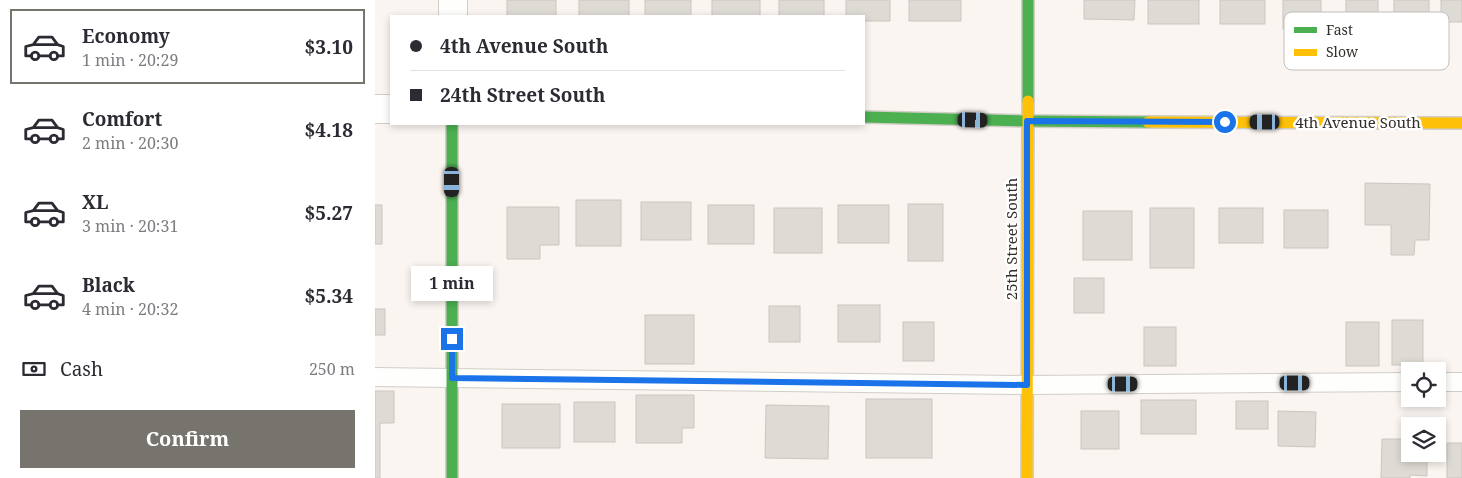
<!DOCTYPE html>
<meta charset="utf-8">
<style>
:root{--surface:#fff;--page:#f2f2f3;--text:#2b2b33;--muted:#7c7c81;--line:#e1e1e2;--accent:#77736d}
body{margin:0;font-family:"Noto Serif",serif;background:var(--page);color:var(--text);height:100vh;display:flex;flex-direction:column;font-size:19px;white-space:nowrap}
*{box-sizing:border-box;margin:0}
p{font-size:16px;color:var(--muted)}
.icon{flex:none;width:28px;height:28px;fill:none;stroke:currentColor;stroke-width:2;stroke-linecap:round;stroke-linejoin:round}
.map{position:relative;flex:1;overflow:hidden}
.panel{display:flex;flex-direction:column;background:var(--surface);width:375px}
.panel>*{flex:none}
.guide{position:absolute;left:15px;top:15px;width:475px;height:110px;border-radius:0px;box-shadow:0 2px 8px #0003;display:grid;align-content:center;height:110px;padding:0 20px;background:var(--surface)}
.controls{position:absolute;left:1026px;top:362px;display:grid;gap:10px}
.controls a{display:grid;place-items:center;width:45px;height:45px;border-radius:0px;background:var(--surface);box-shadow:0 2px 8px #0003;font-size:25px}
.end{position:absolute;width:22px;height:22px;margin:-11px;border:6px solid #1a73e8;background:#fff;box-shadow:0 0 0 2px #fff}
.from{border-radius:50%}
.bubble{position:absolute;height:35px;border-radius:0px;background:var(--surface);box-shadow:0 2px 8px #0003;font-size:16px;font-weight:700;line-height:35px;text-align:center}
.car{position:absolute;width:15px;height:30px;margin:-15px -8px;border-radius:6px;box-shadow:0 0 4px 1px #0007;background:linear-gradient(#222 24%,#8ab4d8 0 40%,#222 0 76%,#8ab4d8 0 86%,#222 0)}
.guide b{display:flex;align-items:center;gap:18px;height:48px;font-size:19px}
.guide b+b{border-top:1px solid var(--line)}
.guide i{width:12px;height:12px;background:var(--text)}
ul{padding:9px 0 0;list-style:none}
li{display:flex;align-items:center;gap:15px;height:75px;margin:0 10px 8px;padding:0 10px;border:2px solid transparent;border-radius:0px}
li div{flex:1}
li b{display:block;font-size:19px}
li em{font-style:normal;font-weight:700}
li.selected{border-color:var(--accent)}
li>.icon{width:45px;height:45px;stroke-width:1.5}
.pay{display:flex;align-items:center;gap:12px;height:55px;padding:0 20px;font-size:19px}
.pay p{margin-inline-start:auto}
.primary-button{display:flex;gap:10px;margin-top:auto;padding:10px 20px}
.primary-button a{flex:1;height:58px;border-radius:0px;background:var(--accent);color:#fff;font-size:20px;font-weight:700;line-height:58px;text-align:center}
main{display:flex;flex:1;min-height:0}
.map>svg:first-child{display:block}
.building{fill:#dedad4;stroke:#cac6c1}
.lines{fill:none;stroke-linecap:round;stroke-linejoin:round}
.lane-casing{stroke:#d1cdc7;stroke-width:20}
.street-casing{stroke:#d1cdc7;stroke-width:30}
.fast-casing{stroke:#d1cdc7;stroke-width:14}
.slow-casing{stroke:#d1cdc7;stroke-width:14}
.lane{stroke:#fefefd;stroke-width:18}
.street{stroke:#fefefd;stroke-width:28}
.fast{stroke:#4caf50;stroke-width:11}
.slow{stroke:#ffc107;stroke-width:11}
.route{stroke:#1a73e8;stroke-width:6}
.labels{text-anchor:middle;stroke-width:5;stroke-linejoin:round;paint-order:stroke}
.street-label{font-size:15px;fill:#312d27;stroke:#fff}
.key{fill:#fff;stroke:#c1c0be;stroke-width:1}
.key-label{font-size:14px;fill:#312d27}
</style>
<main>
<section class="panel">
<ul>
<li class="selected"><svg class="icon" aria-label="car" viewBox="0 0 24 24"><path d="M5 17H2v-5l4-1 3-4h7l3 4 3 1v5h-3M9 17h6M6 11h13"/><circle cx="7" cy="17" r="2"/><circle cx="17" cy="17" r="2"/></svg><div><b>Economy</b><p>1 min · 20:29</p></div><em>$3.10</em></li>
<li><svg class="icon" aria-label="car" viewBox="0 0 24 24"><path d="M5 17H2v-5l4-1 3-4h7l3 4 3 1v5h-3M9 17h6M6 11h13"/><circle cx="7" cy="17" r="2"/><circle cx="17" cy="17" r="2"/></svg><div><b>Comfort</b><p>2 min · 20:30</p></div><em>$4.18</em></li>
<li><svg class="icon" aria-label="car" viewBox="0 0 24 24"><path d="M5 17H2v-5l4-1 3-4h7l3 4 3 1v5h-3M9 17h6M6 11h13"/><circle cx="7" cy="17" r="2"/><circle cx="17" cy="17" r="2"/></svg><div><b>XL</b><p>3 min · 20:31</p></div><em>$5.27</em></li>
<li><svg class="icon" aria-label="car" viewBox="0 0 24 24"><path d="M5 17H2v-5l4-1 3-4h7l3 4 3 1v5h-3M9 17h6M6 11h13"/><circle cx="7" cy="17" r="2"/><circle cx="17" cy="17" r="2"/></svg><div><b>Black</b><p>4 min · 20:32</p></div><em>$5.34</em></li>
</ul>
<div class="pay"><svg class="icon" aria-label="cash" viewBox="0 0 24 24"><path d="M3 7h18v10H3z"/><circle cx="12" cy="12" r="2"/></svg>Cash<p>250 m</p></div>
<div class="primary-button"><a>Confirm</a></div>
</section>
<div class="map">
<svg width="1087" height="478" viewBox="0 0 1087 478">
<rect width="100%" height="100%" fill="#faf5f0"/>
<g class="building">
<rect x="132" y="0" width="49" height="16"/>
<rect x="204" y="0" width="50" height="16"/>
<rect x="270" y="0" width="46" height="16"/>
<rect x="337" y="0" width="48" height="16"/>
<rect x="404" y="0" width="45" height="16"/>
<path d="M471,0h44v21h-26v-5h-18z"/>
<rect x="534" y="0" width="52" height="21"/>
<path d="M709,0h51l-1,20 -50,-1z"/>
<rect x="773" y="0" width="51" height="24"/>
<rect x="845" y="0" width="45" height="24"/>
<rect x="908" y="0" width="38" height="29"/>
<rect x="971" y="0" width="32" height="38"/>
<rect x="1019" y="0" width="35" height="35"/>
<rect x="1066" y="0" width="21" height="22"/>
<path d="M990,183l65,1 -1,56h-14l-1,15h-23v-30h-26z"/>
<rect x="201" y="200" width="45" height="46"/>
<rect x="266" y="202" width="50" height="38"/>
<rect x="533" y="204" width="35" height="57"/>
<rect x="0" y="205" width="7" height="39"/>
<rect x="333" y="205" width="46" height="39"/>
<rect x="463" y="205" width="51" height="38"/>
<path d="M132,207h52v38h-19v14h-33z"/>
<rect x="399" y="208" width="48" height="45"/>
<rect x="775" y="208" width="44" height="60"/>
<rect x="844" y="208" width="44" height="35"/>
<rect x="909" y="210" width="44" height="38"/>
<rect x="708" y="211" width="49" height="49"/>
<rect x="699" y="278" width="30" height="35"/>
<rect x="463" y="305" width="42" height="37"/>
<rect x="394" y="306" width="31" height="36"/>
<rect x="0" y="309" width="10" height="26"/>
<rect x="270" y="315" width="49" height="49"/>
<rect x="1017" y="320" width="31" height="45"/>
<rect x="528" y="322" width="31" height="39"/>
<rect x="971" y="322" width="33" height="44"/>
<rect x="769" y="327" width="32" height="39"/>
<path d="M0,391h19v32h-14v55h-5z"/>
<path d="M261,395h58v33h-12v15h-46z"/>
<rect x="491" y="399" width="66" height="59"/>
<rect x="766" y="400" width="55" height="34"/>
<rect x="861" y="401" width="32" height="28"/>
<rect x="199" y="402" width="41" height="40"/>
<rect x="127" y="404" width="58" height="44"/>
<path d="M391,405l63,1 -1,53 -63,-1z"/>
<rect x="706" y="411" width="38" height="38"/>
<path d="M903,411l38,1 -1,35 -37,-1z"/>
<path d="M1007,439h28v15h17v22l-17,-1v3h-29z"/>
<rect x="1072" y="443" width="15" height="35"/>
</g>
<g class="lines">
<defs>
<g id="lane">
<path d="M0,377l652,8 383,-3"/>
<path d="M1062,382h25"/>
</g>
<g id="street">
<path d="M78,16v-16"/>
<path d="M0,109h16"/>
</g>
<g id="fast">
<path d="M653,101v-101"/>
<path d="M489,117l163,4 121,1"/>
<path d="M77,124v354"/>
</g>
<g id="slow">
<path d="M773,122l314,1"/>
<path d="M652,478l1,-377"/>
</g>
</defs>
<use href="#lane" class="lane-casing"/>
<use href="#street" class="street-casing"/>
<use href="#fast" class="fast-casing"/>
<use href="#slow" class="slow-casing"/>
<use href="#lane" class="lane"/>
<use href="#street" class="street"/>
<use href="#fast" class="fast"/>
<use href="#slow" class="slow"/>
</g>
<g class="lines">
<path class="route" d="M77,339v39l575,7v-264l198,1"/>
</g>
<g class="labels">
<g class="street-label">
<text x="983" y="128">4th Avenue South</text>
<text transform="translate(637 239) rotate(-90)" y="5">25th Street South</text>
</g>
</g>
<rect x="909" y="12" width="165" height="58" rx="8" class="key"/>
<rect x="919" y="27" width="23" height="6" fill="#4caf50"/>
<rect x="919" y="49" width="23" height="7" fill="#ffc107"/>
<g class="key-label">
<text x="951" y="35">Fast</text>
<text x="951" y="57">Slow</text>
</g>
</svg>
<div class="controls">
<a><svg class="icon" aria-label="locate" viewBox="0 0 24 24"><circle cx="12" cy="12" r="6"/><path d="M12 2v4M12 18v4M2 12h4M18 12h4"/></svg></a>
<a><svg class="icon" aria-label="layers" viewBox="0 0 24 24"><path d="M12 4l9 5-9 5-9-5zM3 14l9 5 9-5"/></svg></a>
</div>
<i class="end from" style="left:850px;top:122px"></i>
<i class="end" style="left:77px;top:339px"></i>
<div class="bubble" style="left:36px;top:266px;width:82px">1 min</div>
<i class="car" style="left:598px;top:120px;rotate:91deg"></i>
<i class="car" style="left:890px;top:122px;rotate:270deg"></i>
<i class="car" style="left:77px;top:182px;rotate:180deg"></i>
<i class="car" style="left:920px;top:383px;rotate:90deg"></i>
<i class="car" style="left:748px;top:384px;rotate:90deg"></i>
<div class="guide">
<b><i class="from"></i>4th Avenue South</b>
<b><i></i>24th Street South</b>
</div>
</div>
</main>
